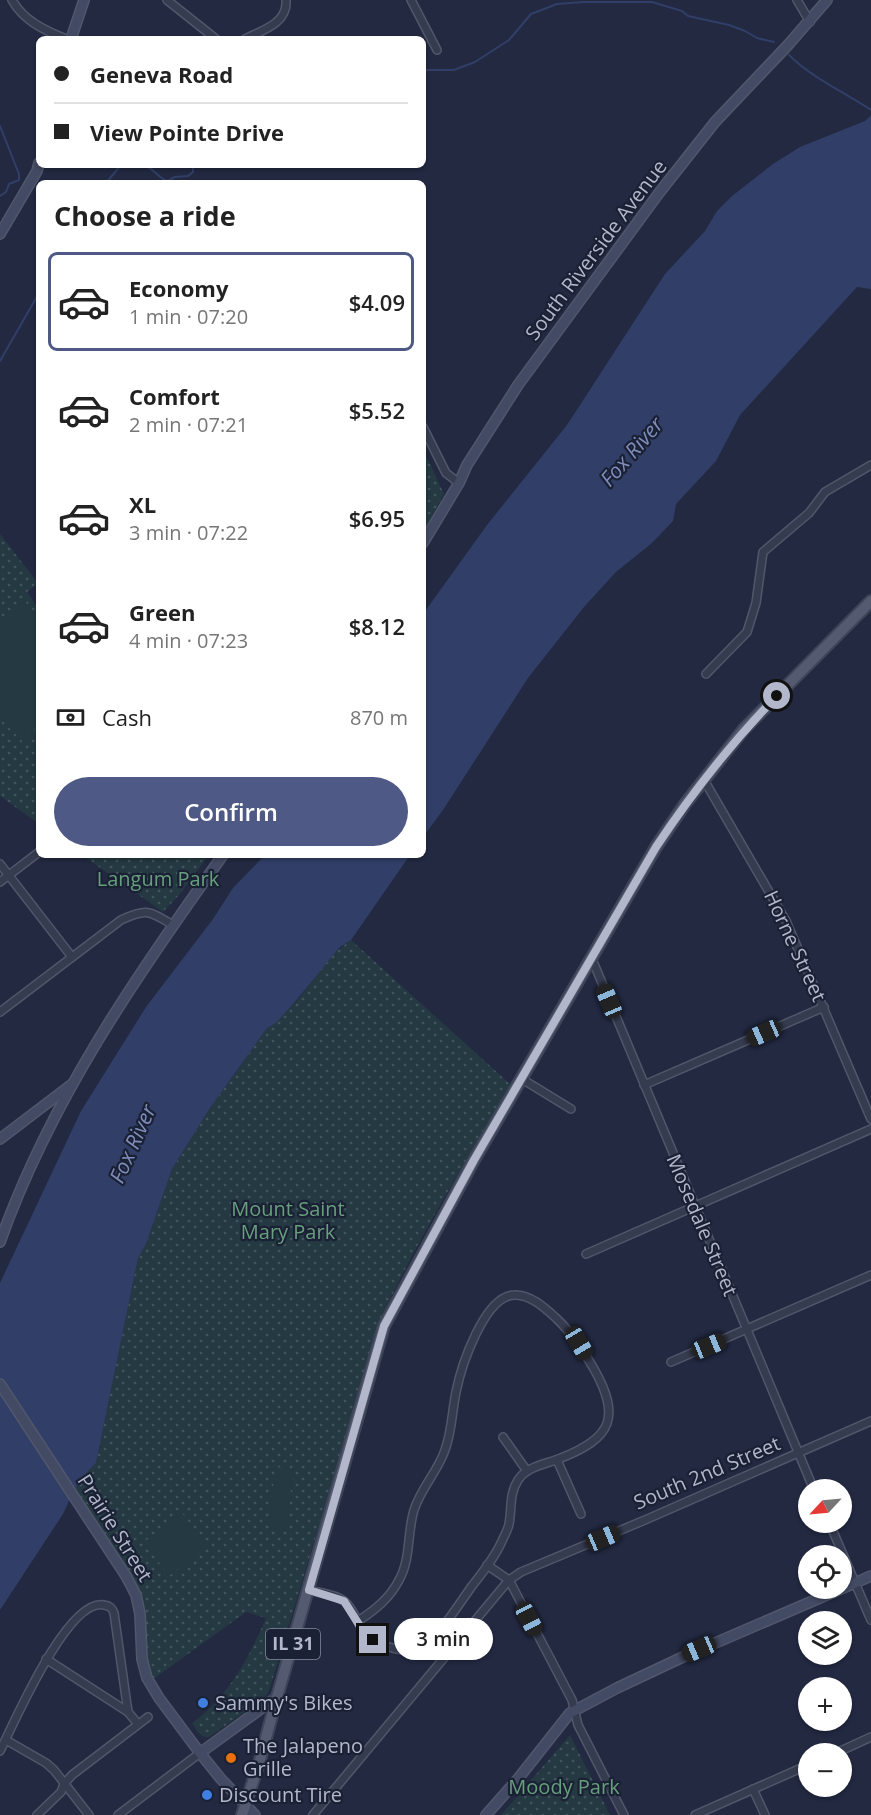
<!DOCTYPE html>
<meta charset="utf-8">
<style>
:root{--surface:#fff;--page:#f6f6f6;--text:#222;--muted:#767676;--line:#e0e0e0;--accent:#4e5985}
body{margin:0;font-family:"Open Sans",sans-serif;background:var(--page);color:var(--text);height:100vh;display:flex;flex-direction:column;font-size:22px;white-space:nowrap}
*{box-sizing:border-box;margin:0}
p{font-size:20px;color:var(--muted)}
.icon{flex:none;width:33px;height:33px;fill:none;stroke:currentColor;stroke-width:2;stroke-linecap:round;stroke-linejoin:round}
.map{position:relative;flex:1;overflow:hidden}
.drawer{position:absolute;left:36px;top:180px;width:390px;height:678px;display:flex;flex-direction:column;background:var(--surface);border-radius:9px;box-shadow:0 2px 4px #0004}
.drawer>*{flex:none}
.hud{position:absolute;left:36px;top:36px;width:390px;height:132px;border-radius:9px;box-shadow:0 2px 4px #0004;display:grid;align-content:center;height:132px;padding:0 18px;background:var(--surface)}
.needle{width:39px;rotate:244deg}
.buttons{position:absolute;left:798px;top:1479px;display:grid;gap:12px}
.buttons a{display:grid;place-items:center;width:54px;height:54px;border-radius:50%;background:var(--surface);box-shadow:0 2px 4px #0004;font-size:30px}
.end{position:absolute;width:27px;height:27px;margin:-14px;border:8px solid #b2b7cb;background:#111;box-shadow:0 0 0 3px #111}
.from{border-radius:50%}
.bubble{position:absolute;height:42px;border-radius:21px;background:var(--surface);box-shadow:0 2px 4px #0004;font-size:20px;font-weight:600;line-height:42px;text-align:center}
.car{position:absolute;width:18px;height:36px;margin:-18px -9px;border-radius:8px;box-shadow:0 0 4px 2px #0007;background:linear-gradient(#222 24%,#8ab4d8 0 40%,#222 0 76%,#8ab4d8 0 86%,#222 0)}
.hud b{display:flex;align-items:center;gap:21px;height:57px;font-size:22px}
.hud b+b{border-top:2px solid var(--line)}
.hud i{width:15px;height:15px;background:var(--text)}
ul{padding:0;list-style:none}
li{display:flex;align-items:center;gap:18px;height:99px;margin:0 12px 9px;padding:0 6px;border:3px solid transparent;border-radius:9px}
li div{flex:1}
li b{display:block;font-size:22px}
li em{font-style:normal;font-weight:600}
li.on{border-color:var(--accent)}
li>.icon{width:54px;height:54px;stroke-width:1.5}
h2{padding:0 18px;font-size:27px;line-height:72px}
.pay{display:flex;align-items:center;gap:15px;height:66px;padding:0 18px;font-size:22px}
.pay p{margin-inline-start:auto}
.cta{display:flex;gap:12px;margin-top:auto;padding:12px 18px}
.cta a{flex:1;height:69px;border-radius:36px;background:var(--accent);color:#fff;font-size:24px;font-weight:600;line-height:69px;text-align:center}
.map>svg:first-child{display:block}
.grass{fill:url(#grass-dots)}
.pitch{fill:#243942}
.water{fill:#313f68}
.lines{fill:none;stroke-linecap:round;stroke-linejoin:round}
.stream{stroke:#313f68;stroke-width:2}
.street-casing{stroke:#51576b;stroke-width:10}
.secondary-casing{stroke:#51576b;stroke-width:12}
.primary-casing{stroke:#3f4559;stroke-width:14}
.street{stroke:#363c50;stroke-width:7}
.secondary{stroke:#434a64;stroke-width:9}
.primary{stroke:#545b70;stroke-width:10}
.route{stroke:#b2b7cb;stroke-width:8}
.shop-dot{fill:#3f7fe0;stroke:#1b2135;stroke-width:2}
.food-dot{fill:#e8710a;stroke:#1b2135;stroke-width:2}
.labels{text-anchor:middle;stroke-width:4.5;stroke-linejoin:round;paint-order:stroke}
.shield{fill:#1b2135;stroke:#858a9e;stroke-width:1.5}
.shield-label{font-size:18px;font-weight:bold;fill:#b2b7cb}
.street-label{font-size:20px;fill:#b2b7cb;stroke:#1b2135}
.park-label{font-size:20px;fill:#679f7d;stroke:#1b2135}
.poi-label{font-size:20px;fill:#b2b7cb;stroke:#1b2135;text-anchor:start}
.water-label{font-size:21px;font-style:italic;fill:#7e8dba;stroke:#1b2135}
</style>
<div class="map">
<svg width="871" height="1815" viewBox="0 0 871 1815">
<defs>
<pattern id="grass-dots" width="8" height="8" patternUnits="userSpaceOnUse" patternTransform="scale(1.5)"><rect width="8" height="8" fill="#243942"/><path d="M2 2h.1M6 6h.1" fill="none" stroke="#41535c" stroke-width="1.8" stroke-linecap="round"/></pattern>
</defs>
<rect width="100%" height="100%" fill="#222941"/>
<g class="grass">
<path d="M423,449l21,45 -21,38z"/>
<path d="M0,534l38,49 -11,9 12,17v215l-39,-28z"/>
<path d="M82,855h127l-30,40 -16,17z"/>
<path d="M351,940l159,144c-43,76 -90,151 -127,230l-114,377 -6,8 -54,38c-9,1 -13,-7 -17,-14 37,-27 56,-64 74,-105l-20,-6 -94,68 -7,-23 -1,-42 -70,-125 14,-19 8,-8 42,-205 8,-14 26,-75 38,-61 57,-80c10,-8 19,-16 28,-25 18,-21 33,-48 56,-63z"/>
<path d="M570,1735l40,80h-109z"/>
</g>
<g class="pitch">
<path d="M22,598l17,19v106l-16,19 -23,-24v-93z"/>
<path d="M275,1467l18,2 -6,61 -18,-2z"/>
<path d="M182,1513l26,34 -39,29 -25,-34z"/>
</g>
<g class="water">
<path d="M871,115v174l-14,-2 -117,128 -24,46 -40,43 -3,17 -21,22 -36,29 -32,35 -56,71 -85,132 -20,27v-223l64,-89 80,-100 98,-151 40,-43 12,-20 15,-15 41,-32 27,-17 65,-26z"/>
<path d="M265,855h145l-59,85 -11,7 -46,56 -18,20 -9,5 -57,80 -38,61 -26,75 -8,14 -42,205 -8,8 -14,19 -11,24 -63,96v-327l81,-172 65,-104 67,-88 20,-31z"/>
</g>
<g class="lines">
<g class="stream">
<path d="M789,55c23,23 55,37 82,55"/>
<path d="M423,70h31l21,-8 34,-22 22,-26 26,-10 26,-2h69l30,9 6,5 41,9 16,6 12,7 17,4"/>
<path d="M0,126l19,48v6l-10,4 -3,8 -6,4"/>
<path d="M144,165c12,5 14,13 23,16l8,-4 13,-1 5,-4v-7"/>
<path d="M106,183l15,-18"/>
<path d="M0,361l39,-68"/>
</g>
<defs>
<g id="street">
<path d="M12,0c12,21 32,30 54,39"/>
<path d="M167,0l49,39"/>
<path d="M411,0l26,50"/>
<path d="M797,0l13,22"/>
<path d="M245,39c18,-9 43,-16 41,-39"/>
<path d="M423,427l23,46 13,10"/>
<path d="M706,674l41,-42 9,-29 7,-51 46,-39 16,-21 46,-27"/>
<path d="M704,780l82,141 85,198"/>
<path d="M0,864l72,93"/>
<path d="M0,882l39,-30"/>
<path d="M592,959l222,531"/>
<path d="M0,1012l121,-92c26,-12 28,-9 52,5"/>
<path d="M522,1079l49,30"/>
<path d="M644,1085l180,-78"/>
<path d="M586,1254l285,-125"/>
<path d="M671,1362l200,-87"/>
<path d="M503,1437l24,34"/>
<path d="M557,1460l24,54"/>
<path d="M829,1522l42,98"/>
<path d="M487,1565l22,15 63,120 6,25 46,90"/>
<path d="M309,1590c11,3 26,4 35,11 10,7 13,23 21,32 12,15 44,21 61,15 17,-19 31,-41 46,-62 11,-14 23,-29 30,-45 2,-5 6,-11 7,-17 3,-15 0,-30 9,-44 9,-14 29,-16 43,-22 51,-20 60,-41 33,-89 -11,-19 -22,-36 -38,-51 -11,-10 -26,-24 -42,-23 -30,1 -53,72 -58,97 -4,19 -4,39 -11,58 -7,21 -24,38 -31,60 -7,23 -3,49 -15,70 -9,18 -24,30 -41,41"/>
<path d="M46,1659l82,53 10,12"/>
<path d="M6,1740l40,23 8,7 35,45"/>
<path d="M0,1751c14,-28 68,-154 104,-146 6,1 8,3 10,8l14,99"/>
<path d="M834,1754l37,-17"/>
<path d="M753,1789l12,26"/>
<path d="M37,1815l24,-23 3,-8 8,-9 76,-58"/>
<path d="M118,1815l82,-62"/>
<path d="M313,1815l196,-235 12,-8 124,-52 226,-99"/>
<path d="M695,1815l113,-50"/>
</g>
<g id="secondary">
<path d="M71,39l13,-39"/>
<path d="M0,234l37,-63 2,-8"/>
<path d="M423,543l36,-60 8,-18 51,-80 141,-192 56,-71 73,-77 39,-45"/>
<path d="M0,1139l71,-54"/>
<path d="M0,1242c50,-141 136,-266 223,-387"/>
<path d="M0,1384l126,192 10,19 4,19 2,45 5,19 12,20 41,55 21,26 34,36"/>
<path d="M200,1753l77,-56"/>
<path d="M486,1815l31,-35 53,-67 47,-25 68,-32 186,-80"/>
</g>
<path id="primary" d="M242,1815l18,-55 17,-63 107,-371 90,-166 182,-313 29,-43 59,-75 127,-128"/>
</defs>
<use href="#street" class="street-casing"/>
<use href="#secondary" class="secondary-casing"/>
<use href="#primary" class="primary-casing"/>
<use href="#street" class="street"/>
<use href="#secondary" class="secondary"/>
<use href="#primary" class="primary"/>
</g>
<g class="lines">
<path class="route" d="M373,1640l-8,-6 -21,-33 -35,-11 75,-264 90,-166 182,-313c36,-54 76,-105 121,-151"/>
</g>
<g class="shop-dot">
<circle cx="203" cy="1703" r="6"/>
<circle cx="207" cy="1795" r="6"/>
</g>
<circle class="food-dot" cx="231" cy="1758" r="6"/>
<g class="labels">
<rect class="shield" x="266" y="1629" width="54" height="30" rx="4.5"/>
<g class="shield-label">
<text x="293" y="1650">IL 31</text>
</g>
<g class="street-label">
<text transform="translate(596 250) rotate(-53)" y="7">South Riverside Avenue</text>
<text transform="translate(795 946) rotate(65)" y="7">Horne Street</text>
<text transform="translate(702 1225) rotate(67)" y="7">Mosedale Street</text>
<text transform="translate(707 1473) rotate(-23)" y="7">South 2nd Street</text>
<text transform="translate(115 1528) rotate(58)" y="7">Prairie Street</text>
</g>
<g class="park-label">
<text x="158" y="886">Langum Park</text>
<text x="288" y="1216">Mount Saint<tspan x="288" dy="23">Mary Park</tspan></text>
<text x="564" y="1794">Moody Park</text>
</g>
<g class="poi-label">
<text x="215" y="1710">Sammy's Bikes</text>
<text x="243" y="1753">The Jalapeno<tspan x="243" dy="23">Grille</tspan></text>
<text x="219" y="1802">Discount Tire</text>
</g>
<g class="water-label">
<text transform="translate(632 452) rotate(-49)" y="7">Fox River</text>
<text transform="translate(133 1144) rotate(-66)" y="7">Fox River</text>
</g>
</g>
</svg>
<div class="buttons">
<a><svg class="needle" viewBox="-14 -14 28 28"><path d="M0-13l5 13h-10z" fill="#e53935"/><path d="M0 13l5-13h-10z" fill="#767676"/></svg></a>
<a><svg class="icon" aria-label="locate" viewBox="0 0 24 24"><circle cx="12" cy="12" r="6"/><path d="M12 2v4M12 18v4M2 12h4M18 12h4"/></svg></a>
<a><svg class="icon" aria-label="layers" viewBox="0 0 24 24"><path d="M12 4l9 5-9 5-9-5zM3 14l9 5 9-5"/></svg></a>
<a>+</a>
<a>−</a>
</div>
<i class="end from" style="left:777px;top:696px"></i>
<i class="end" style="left:373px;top:1640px"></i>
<div class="bubble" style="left:394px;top:1618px;width:99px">3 min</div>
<i class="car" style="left:609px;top:1001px;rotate:337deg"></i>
<i class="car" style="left:764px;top:1033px;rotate:246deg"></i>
<i class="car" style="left:579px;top:1343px;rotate:149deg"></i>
<i class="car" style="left:709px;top:1346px;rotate:68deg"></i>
<i class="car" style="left:603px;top:1538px;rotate:67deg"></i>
<i class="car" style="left:529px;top:1619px;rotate:152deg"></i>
<i class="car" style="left:699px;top:1649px;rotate:247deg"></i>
<div class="hud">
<b><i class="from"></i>Geneva Road</b>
<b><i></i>View Pointe Drive</b>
</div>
<section class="drawer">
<h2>Choose a ride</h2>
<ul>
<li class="on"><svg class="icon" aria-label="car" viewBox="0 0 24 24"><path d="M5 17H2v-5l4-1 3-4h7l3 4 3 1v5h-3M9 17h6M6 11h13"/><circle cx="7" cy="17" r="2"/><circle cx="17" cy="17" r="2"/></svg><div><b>Economy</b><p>1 min · 07:20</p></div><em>$4.09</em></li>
<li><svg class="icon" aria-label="car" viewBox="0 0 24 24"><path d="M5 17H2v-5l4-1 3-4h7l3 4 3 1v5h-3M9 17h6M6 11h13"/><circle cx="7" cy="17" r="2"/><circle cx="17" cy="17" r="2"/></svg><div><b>Comfort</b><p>2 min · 07:21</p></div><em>$5.52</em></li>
<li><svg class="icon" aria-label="car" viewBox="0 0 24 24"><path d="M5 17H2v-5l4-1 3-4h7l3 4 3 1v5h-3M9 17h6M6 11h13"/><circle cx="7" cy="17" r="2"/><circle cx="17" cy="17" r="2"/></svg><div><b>XL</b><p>3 min · 07:22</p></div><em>$6.95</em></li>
<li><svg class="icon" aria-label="car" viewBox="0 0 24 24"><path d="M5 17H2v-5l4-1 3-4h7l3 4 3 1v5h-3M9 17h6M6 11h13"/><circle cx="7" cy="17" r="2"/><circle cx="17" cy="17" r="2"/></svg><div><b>Green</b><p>4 min · 07:23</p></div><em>$8.12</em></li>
</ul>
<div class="pay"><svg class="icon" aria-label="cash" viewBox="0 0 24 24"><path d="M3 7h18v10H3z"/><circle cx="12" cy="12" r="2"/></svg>Cash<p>870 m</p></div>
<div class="cta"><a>Confirm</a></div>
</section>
</div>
